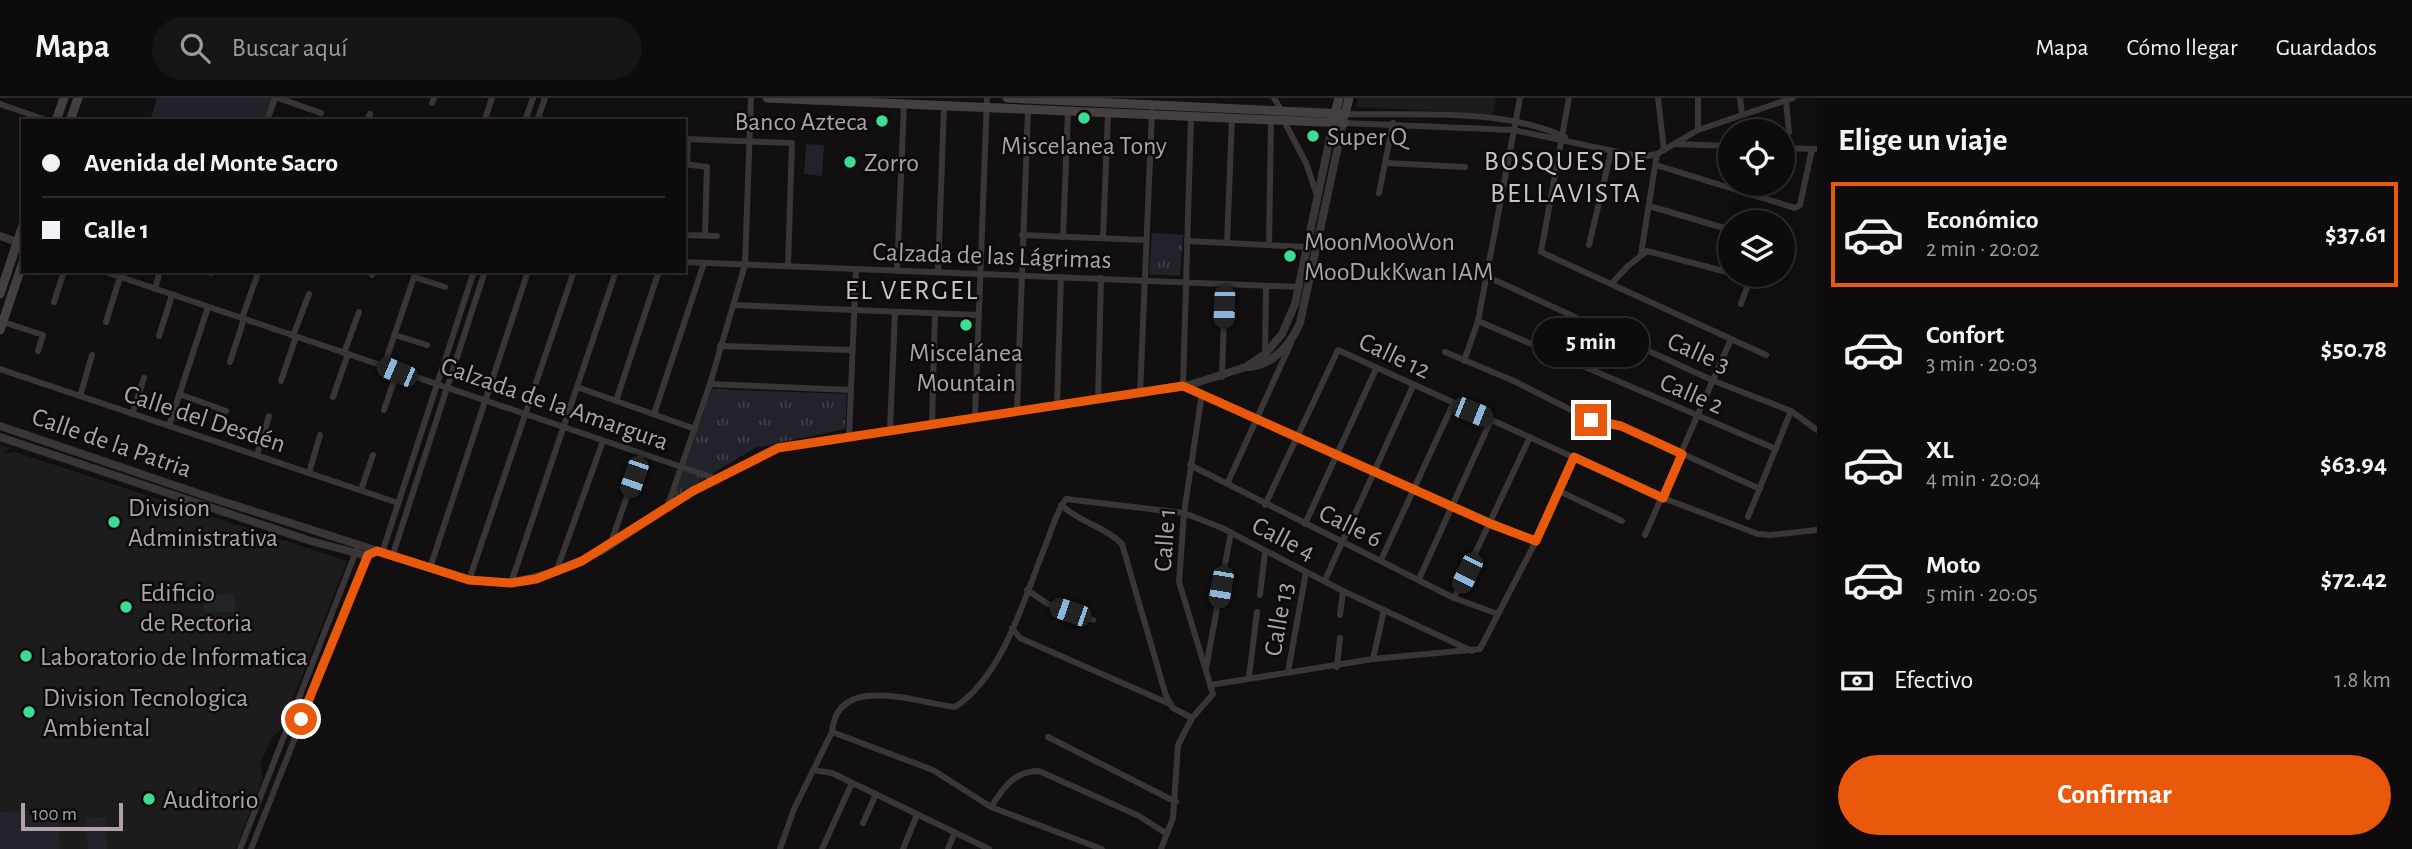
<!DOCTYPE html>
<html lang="es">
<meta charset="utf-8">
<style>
:root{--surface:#0d0b0c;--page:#161415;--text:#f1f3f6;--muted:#9a9b9d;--line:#2d2b2d;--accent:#ea580c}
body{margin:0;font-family:"Alegreya Sans",sans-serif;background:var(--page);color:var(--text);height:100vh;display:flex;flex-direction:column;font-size:26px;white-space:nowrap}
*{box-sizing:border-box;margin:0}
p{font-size:23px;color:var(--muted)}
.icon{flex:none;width:38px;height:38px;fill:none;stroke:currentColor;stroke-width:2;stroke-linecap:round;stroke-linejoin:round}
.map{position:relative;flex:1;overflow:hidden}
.sheet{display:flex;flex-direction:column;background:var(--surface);width:595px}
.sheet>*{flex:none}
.hud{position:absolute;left:21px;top:21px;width:665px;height:154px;border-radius:0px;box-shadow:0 4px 18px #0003,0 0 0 2px var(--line);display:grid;align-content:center;height:154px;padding:0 21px;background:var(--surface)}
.tools{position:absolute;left:1718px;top:21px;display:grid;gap:14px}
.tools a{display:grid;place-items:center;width:77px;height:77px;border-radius:50%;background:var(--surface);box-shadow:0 4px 18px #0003,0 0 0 2px var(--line);font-size:35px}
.scale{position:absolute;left:21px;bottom:18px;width:102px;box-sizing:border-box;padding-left:7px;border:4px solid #b0a2a8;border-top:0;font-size:19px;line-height:24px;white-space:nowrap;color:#b0a2a8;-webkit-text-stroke:5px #0b0b0b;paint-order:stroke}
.end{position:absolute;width:32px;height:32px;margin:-16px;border:9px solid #ea580c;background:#fff;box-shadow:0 0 0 4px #fff}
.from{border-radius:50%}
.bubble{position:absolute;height:49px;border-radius:24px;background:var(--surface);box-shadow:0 4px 18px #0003,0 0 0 2px var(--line);font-size:23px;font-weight:700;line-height:49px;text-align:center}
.car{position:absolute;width:21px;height:42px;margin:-21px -10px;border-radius:9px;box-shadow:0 0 5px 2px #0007;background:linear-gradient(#222 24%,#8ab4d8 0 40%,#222 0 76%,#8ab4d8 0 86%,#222 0)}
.hud b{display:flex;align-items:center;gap:24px;height:66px;font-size:26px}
.hud b+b{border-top:2px solid var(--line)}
.hud i{width:18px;height:18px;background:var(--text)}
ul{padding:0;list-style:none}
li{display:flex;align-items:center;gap:21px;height:105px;margin:0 14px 10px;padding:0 7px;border:4px solid transparent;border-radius:0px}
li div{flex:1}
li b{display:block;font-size:26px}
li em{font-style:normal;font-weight:700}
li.on{border-color:var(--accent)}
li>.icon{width:63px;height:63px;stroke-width:1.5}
h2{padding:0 21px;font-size:32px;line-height:84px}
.pay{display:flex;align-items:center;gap:18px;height:77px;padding:0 21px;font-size:26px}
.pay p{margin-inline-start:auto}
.button{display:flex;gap:14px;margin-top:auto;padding:14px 21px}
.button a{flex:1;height:80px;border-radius:42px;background:var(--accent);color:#fff;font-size:28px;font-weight:700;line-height:80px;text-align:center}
header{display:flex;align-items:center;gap:42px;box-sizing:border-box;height:98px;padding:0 35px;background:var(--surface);border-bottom:2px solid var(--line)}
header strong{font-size:33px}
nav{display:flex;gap:38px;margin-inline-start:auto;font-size:24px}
.search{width:490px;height:63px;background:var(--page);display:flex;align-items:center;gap:18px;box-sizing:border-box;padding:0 24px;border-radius:38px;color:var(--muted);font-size:26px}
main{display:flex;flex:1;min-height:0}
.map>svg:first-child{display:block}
.built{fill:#1d1c1c}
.grass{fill:url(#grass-tufts)}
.pitch{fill:#22222a}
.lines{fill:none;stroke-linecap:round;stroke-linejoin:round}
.minor{stroke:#3a3637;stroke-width:6}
.tertiary{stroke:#3a3637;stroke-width:8}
.secondary{stroke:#453f41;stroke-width:9}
.route{stroke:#ea580c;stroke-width:9}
.poi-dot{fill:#3bdd93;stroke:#0b0b0b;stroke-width:2.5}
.labels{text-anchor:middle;stroke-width:5;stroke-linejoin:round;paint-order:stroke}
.poi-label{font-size:26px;fill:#b0a2a8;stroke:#0b0b0b;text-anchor:start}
.street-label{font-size:26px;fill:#b0a2a8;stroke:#0b0b0b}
.neighbourhood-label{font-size:28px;letter-spacing:2px;fill:#cdc2c6;stroke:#0b0b0b}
</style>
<header>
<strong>Mapa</strong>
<div class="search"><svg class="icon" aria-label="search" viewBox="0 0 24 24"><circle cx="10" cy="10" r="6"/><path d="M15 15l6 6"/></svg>Buscar aquí</div>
<nav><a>Mapa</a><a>Cómo llegar</a><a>Guardados</a></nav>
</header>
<main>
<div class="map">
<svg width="1817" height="751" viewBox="0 0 1817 751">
<defs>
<pattern id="grass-tufts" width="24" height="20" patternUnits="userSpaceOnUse" patternTransform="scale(1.75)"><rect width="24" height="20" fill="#22222a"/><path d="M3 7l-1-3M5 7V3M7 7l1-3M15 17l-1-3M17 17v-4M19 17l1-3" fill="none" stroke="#403f46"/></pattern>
</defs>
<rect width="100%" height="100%" fill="#110f10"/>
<g class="built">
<path d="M1358,0h138l-3,16 -137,-7z"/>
<path d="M0,347l11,3 -8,5 12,-1 332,109 -66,169 -9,7 -8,18 -4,10 3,13 -27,71h-236z"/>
</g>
<g class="grass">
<path d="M1152,135l31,2 -3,41 -31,-2z"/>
<path d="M712,291l135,5 -2,35 -90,19 -81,49z"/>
</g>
<g class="pitch">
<path d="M157,0h116l-8,23h-115z"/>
<path d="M806,46l18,1 -2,31 -18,-2z"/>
<rect x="204" y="496" width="31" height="18"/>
<path d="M58,711l2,40h-60v-37z"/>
<path d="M105,719l2,32h-19l-2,-31z"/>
</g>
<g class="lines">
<g class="minor">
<path d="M278,0l43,15"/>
<path d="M1274,0l7,12"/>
<path d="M1569,0l-28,154 225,103"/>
<path d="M1658,0l6,52"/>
<path d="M1698,0v32"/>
<path d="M1740,0l2,16"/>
<path d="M1786,3l3,31"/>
<path d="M432,5l2,-5"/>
<path d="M0,6l49,17"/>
<path d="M1345,16c70,2 155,-7 220,23"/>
<path d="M1191,19l-8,269 115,53 238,102"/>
<path d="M485,21l7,-21"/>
<path d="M267,23l8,-23"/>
<path d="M367,23l3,-7"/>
<path d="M525,23l8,-23"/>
<path d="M537,23l8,-23"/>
<path d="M1284,23l22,42 11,32"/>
<path d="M1344,25l169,7 129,27 15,-3 41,-24 95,-32"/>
<path d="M684,41l108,4 -4,123"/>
<path d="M1675,46l56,2"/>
<path d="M1783,50l34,1"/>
<path d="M1386,65l79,4"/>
<path d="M684,66l23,3 -2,68"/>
<path d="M687,66l1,-25"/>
<path d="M1656,67l139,43 5,-3 12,-56"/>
<path d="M1379,95l14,-70"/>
<path d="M1649,108l82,24"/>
<path d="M684,137l33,1"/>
<path d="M1022,137l123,5"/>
<path d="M1063,139l5,-126"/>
<path d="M1103,140l5,-125"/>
<path d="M1187,143l120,6"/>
<path d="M1227,145l5,-125"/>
<path d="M1269,147l2,-125"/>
<path d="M1589,147l22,-93"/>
<path d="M1641,156l16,-100"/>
<path d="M684,164l615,25"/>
<path d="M103,173l614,208"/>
<path d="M207,173l4,2"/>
<path d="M897,173l7,-167"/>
<path d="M938,174l6,-166"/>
<path d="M372,177l1,-4"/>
<path d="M1737,177l13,4 -9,25"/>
<path d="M1486,178l228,105 77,30 26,19"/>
<path d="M414,179l31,10"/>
<path d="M1611,186l17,-18 19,-15 84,22"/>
<path d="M155,191l5,-18"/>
<path d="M54,204l10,-31"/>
<path d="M734,207l244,10"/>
<path d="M242,220l15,-42"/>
<path d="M1478,223l298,128"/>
<path d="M3,224l40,13 -5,16"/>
<path d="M106,224l14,-45"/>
<path d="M395,237l32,10"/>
<path d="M159,238l13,-41"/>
<path d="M293,238l16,-42"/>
<path d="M720,248l132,4"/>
<path d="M1445,254l69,29 77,39 30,6 139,63"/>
<path d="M344,255l15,-41"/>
<path d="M1265,256l1,-68"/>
<path d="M1464,263l14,-40 42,-223"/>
<path d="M230,264l14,-43"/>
<path d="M384,268l32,-95"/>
<path d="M0,271l398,134"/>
<path d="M1222,279l3,-93"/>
<path d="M281,283l15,-44"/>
<path d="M710,286l141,6"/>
<path d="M577,289l118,42"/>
<path d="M179,296l47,17"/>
<path d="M1140,296l12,-282"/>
<path d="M80,298l12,-41"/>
<path d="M333,299l15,-43"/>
<path d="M1098,301l3,-121"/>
<path d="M616,303l43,-130"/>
<path d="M1057,307l4,-128"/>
<path d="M384,312l13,-38"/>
<path d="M1017,312l11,-300"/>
<path d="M132,316l12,-36"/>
<path d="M654,316l50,-151"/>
<path d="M975,318l12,-318"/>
<path d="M932,326l3,-111"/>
<path d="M169,328l39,-119"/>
<path d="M890,332l5,-118"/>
<path d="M849,339l7,-168"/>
<path d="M257,357l12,-39"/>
<path d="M1190,367l264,133 44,16"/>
<path d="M309,375l11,-38"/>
<path d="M1228,384l63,-139"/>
<path d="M361,392l12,-35"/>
<path d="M1559,393l63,30"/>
<path d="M1061,407c18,17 45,22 61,39l44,152 7,12 19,10"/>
<path d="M1265,407l73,-155 325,148 95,36 12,1 47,-5"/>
<path d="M667,410l43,-124 35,-119 6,-167"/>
<path d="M1748,419l43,-106"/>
<path d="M1305,426l71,-155"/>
<path d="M1645,437l86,-196"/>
<path d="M610,447l32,-91"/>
<path d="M382,455l92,-282"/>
<path d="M392,459l93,-286"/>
<path d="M1381,462l72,-156"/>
<path d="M430,470l98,-297"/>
<path d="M556,474l47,-131"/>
<path d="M1419,481l72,-159"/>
<path d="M469,482l105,-309"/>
<path d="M1325,482l88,-194"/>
<path d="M511,485l105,-312"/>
<path d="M1027,492l21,14 45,16"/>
<path d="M1260,497l5,-43"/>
<path d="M1454,500l76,-161"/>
<path d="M1340,517l3,-24"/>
<path d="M1012,530l8,10 150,66"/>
<path d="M1373,561l11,-49"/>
<path d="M1337,569l3,-29"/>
<path d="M1206,570l25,-136"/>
<path d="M1288,574l18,-100"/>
<path d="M1249,579l8,-65"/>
<path d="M1210,587l163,-26 107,-10 56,-108 38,-84"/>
<path d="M832,634l101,38 58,37 111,42"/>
<path d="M1048,639l128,65"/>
<path d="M813,672l19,3 157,76"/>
<path d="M991,709c12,-19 23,-36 48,-36l100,45 28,18"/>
<path d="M863,725l13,-29"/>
<path d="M240,751l117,-300"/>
<path d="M251,751l118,-298"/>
<path d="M780,751l14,-40 38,-77c5,-60 85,-29 123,-25 49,-32 70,-111 91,-163 6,-15 10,-32 20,-45l118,14 38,15 121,63 129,60"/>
<path d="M822,751l30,-66"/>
<path d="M903,751l14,-34"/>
<path d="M948,751l6,-15"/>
<path d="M1161,751l12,-31 5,-73 14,-27 21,-24 -34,-112 5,-69 18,-120"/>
</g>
<g class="tertiary">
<path d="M0,138l17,6"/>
<path d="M1249,269c25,-3 41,-22 51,-44l45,-209"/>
<path d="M0,328l212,72 257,82 42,3 45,-11 47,-22 90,-59 85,-43 411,-63 57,-18 19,-13 17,-20 13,-30 38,-181"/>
<path d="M0,339l311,104 53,14 13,-4"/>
</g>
<g class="secondary">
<path d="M767,0l577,25"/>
<path d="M1007,0l338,16 4,-16"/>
<path d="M1334,19l5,-19"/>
<path d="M56,23l8,-23"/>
<path d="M70,23l8,-23"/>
<path d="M0,196l23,-69"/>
<path d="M0,232l23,-68"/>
</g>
</g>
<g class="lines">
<path class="route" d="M301,621l67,-164 9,-4 92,29 42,3 25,-4 46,-18 111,-70 85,-43 405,-62 308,138 45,17 38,-84 89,41 19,-44 -61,-28 -30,-6"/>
</g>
<g class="poi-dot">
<circle cx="1084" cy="20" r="7"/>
<circle cx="882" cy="23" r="7"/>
<circle cx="1313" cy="38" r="7"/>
<circle cx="850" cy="64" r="7"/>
<circle cx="1290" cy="158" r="7"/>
<circle cx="966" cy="227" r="7"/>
<circle cx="114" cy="424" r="7"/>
<circle cx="126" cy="509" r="7"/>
<circle cx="26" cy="558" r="7"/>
<circle cx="29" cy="614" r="7"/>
<circle cx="149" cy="701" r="7"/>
</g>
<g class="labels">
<g class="poi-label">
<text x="868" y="32" text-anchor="end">Banco Azteca</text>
<text x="1327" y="47">Super Q</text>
<text x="1084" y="56" text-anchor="middle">Miscelanea Tony</text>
<text x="864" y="73">Zorro</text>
<text x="1304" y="152">MoonMooWon<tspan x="1304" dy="30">MooDukKwan IAM</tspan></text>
<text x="966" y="263" text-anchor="middle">Miscelánea<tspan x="966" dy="30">Mountain</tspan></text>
<text x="128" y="418">Division<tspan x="128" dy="30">Administrativa</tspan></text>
<text x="140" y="503">Edificio<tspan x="140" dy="30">de Rectoria</tspan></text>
<text x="40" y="567">Laboratorio de Informatica</text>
<text x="43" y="608">Division Tecnologica<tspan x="43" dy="30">Ambiental</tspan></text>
<text x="163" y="710">Auditorio</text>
</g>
<g class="street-label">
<text transform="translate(992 157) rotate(2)" y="9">Calzada de las Lágrimas</text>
<text transform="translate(1699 254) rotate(24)" y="9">Calle 3</text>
<text transform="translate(1395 257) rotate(25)" y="9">Calle 12</text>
<text transform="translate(1692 295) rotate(23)" y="9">Calle 2</text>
<text transform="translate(555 305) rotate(19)" y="9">Calzada de la Amargura</text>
<text transform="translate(205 320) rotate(18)" y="9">Calle del Desdén</text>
<text transform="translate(112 344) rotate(19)" y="9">Calle de la Patria</text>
<text transform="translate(1351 427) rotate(26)" y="9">Calle 6</text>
<text transform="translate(1284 440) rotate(27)" y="9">Calle 4</text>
<text transform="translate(1164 442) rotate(-86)" y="9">Calle 1</text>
<text transform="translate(1278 521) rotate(-80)" y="9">Calle 13</text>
</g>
<g class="neighbourhood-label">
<text x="1566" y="72">BOSQUES DE<tspan x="1566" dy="32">BELLAVISTA</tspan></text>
<text x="912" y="201">EL VERGEL</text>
</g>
</g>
</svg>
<div class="tools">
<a><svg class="icon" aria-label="locate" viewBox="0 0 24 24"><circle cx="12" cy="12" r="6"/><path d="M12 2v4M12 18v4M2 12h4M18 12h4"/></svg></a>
<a><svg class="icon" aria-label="layers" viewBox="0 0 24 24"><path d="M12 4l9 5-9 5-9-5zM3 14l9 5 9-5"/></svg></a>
</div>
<div class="scale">100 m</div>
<i class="end from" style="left:301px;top:621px"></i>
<i class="end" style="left:1591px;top:322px"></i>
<div class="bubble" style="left:1533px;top:220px;width:116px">5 min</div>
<i class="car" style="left:1224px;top:209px;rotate:182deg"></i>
<i class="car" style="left:397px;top:274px;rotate:293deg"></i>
<i class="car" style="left:1472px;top:314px;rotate:112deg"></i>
<i class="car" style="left:634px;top:379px;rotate:199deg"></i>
<i class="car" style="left:1467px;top:475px;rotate:206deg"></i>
<i class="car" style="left:1221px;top:489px;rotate:190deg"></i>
<i class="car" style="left:1070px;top:514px;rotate:289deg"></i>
<div class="hud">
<b><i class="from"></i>Avenida del Monte Sacro</b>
<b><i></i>Calle 1</b>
</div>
</div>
<section class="sheet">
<h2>Elige un viaje</h2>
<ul>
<li class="on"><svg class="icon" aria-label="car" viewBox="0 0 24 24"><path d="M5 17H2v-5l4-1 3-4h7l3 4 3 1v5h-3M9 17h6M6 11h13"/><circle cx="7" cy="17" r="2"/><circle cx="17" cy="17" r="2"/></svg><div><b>Económico</b><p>2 min · 20:02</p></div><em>$37.61</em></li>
<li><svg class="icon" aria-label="car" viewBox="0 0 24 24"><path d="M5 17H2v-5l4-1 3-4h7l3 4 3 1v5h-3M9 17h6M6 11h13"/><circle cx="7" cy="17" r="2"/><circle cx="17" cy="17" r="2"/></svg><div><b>Confort</b><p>3 min · 20:03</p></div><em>$50.78</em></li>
<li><svg class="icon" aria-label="car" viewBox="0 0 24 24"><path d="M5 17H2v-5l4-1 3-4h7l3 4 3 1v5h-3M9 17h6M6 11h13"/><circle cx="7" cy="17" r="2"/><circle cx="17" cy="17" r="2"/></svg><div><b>XL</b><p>4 min · 20:04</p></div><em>$63.94</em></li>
<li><svg class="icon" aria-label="car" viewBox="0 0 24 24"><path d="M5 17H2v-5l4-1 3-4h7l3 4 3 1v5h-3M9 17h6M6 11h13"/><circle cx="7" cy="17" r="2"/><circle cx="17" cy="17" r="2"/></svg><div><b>Moto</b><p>5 min · 20:05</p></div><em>$72.42</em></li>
</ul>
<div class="pay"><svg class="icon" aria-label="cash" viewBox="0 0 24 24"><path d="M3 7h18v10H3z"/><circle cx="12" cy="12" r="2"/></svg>Efectivo<p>1.8 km</p></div>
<div class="button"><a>Confirmar</a></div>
</section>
</main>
